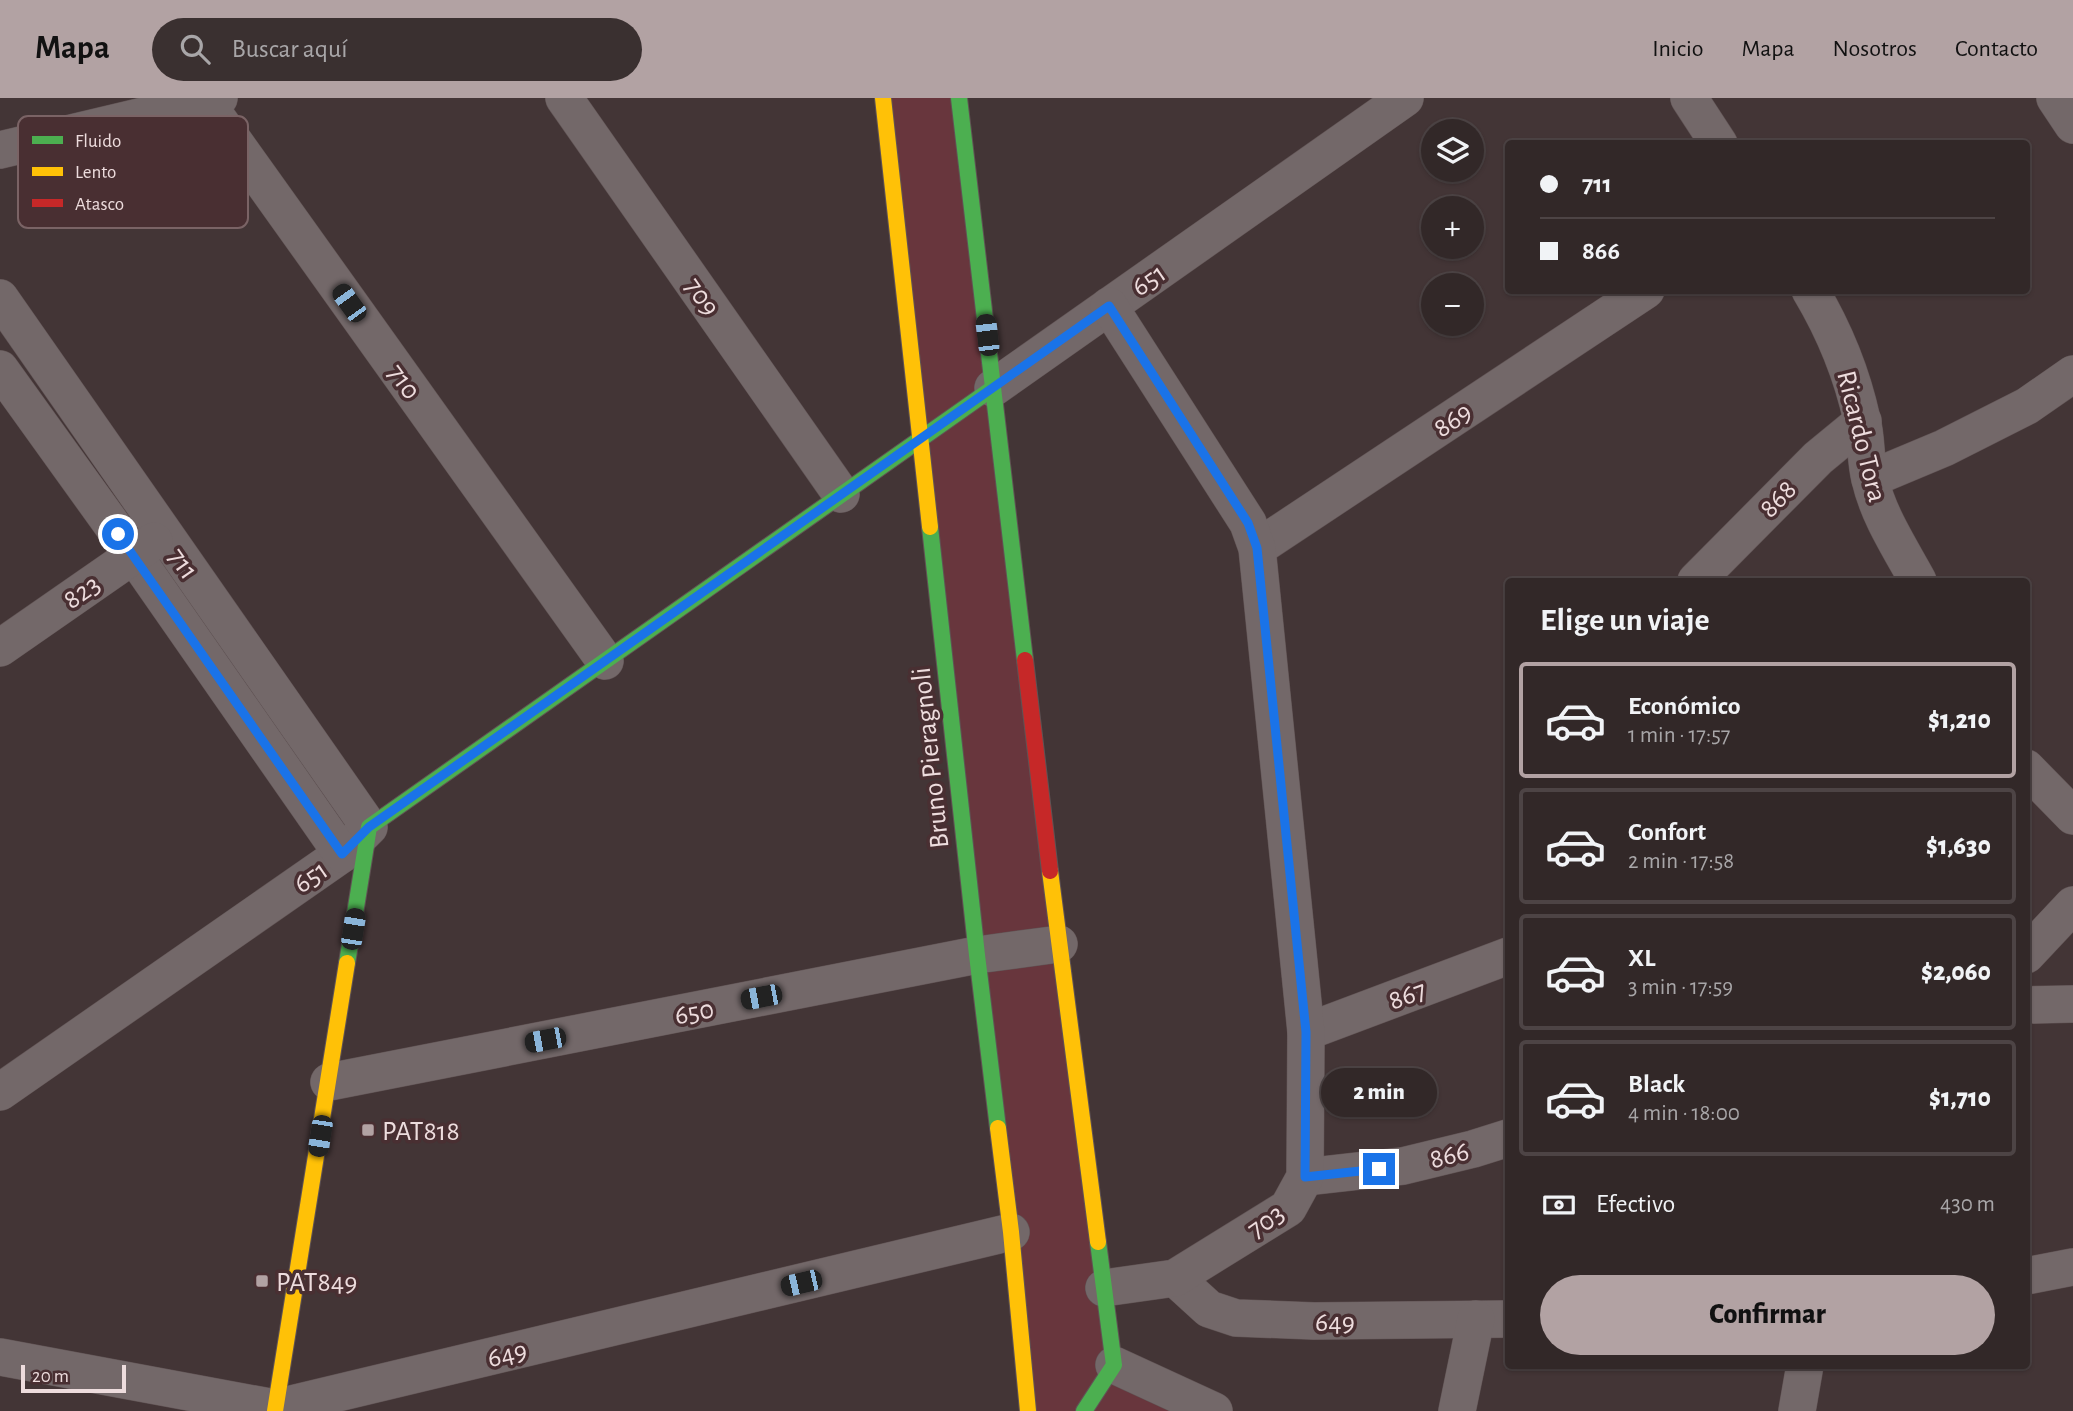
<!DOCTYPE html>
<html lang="es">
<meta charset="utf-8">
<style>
:root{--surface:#322828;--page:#3a3030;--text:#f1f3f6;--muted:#a8a6a8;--line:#4d4445;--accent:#b2a2a3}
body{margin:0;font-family:"Alegreya Sans",sans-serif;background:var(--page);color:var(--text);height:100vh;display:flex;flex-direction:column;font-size:26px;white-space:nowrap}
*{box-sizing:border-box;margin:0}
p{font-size:23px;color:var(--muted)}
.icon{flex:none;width:38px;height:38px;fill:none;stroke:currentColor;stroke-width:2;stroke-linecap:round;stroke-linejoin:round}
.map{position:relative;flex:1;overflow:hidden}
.details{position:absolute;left:1505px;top:480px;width:525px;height:791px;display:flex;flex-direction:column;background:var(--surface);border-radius:7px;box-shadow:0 2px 5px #0004,0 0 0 2px var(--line)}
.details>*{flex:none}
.guide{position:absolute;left:1505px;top:42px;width:525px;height:154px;border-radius:7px;box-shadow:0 2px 5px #0004,0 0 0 2px var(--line);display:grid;align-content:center;height:154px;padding:0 35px;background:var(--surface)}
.buttons{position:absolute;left:1421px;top:21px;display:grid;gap:14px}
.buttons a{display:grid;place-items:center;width:63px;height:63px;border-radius:50%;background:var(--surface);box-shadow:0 2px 5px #0004,0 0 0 2px var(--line);font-size:35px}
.scale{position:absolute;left:21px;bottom:18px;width:105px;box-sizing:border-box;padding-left:7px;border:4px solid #eddcdd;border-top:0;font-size:19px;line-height:24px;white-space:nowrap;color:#eddcdd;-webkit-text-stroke:5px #492f32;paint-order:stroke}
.end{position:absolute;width:32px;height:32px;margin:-16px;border:9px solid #1a73e8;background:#fff;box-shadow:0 0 0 4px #fff}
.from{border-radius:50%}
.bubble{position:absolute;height:49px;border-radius:24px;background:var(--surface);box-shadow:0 2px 5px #0004,0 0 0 2px var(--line);font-size:23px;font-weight:800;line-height:49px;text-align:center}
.car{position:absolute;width:21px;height:42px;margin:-21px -10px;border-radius:9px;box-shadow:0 0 5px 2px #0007;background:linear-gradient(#222 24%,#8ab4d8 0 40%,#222 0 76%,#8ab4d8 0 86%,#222 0)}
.guide b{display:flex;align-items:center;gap:24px;height:66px;font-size:26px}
.guide b+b{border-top:2px solid var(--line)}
.guide i{width:18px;height:18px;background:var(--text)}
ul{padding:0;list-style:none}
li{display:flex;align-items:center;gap:21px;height:116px;margin:0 14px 10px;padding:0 21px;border:4px solid var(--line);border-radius:7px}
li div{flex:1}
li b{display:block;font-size:26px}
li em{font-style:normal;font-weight:800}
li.on{border-color:var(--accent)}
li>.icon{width:63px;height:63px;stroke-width:1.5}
h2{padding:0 35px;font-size:32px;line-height:84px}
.pay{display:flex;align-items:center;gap:18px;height:77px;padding:0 35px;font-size:26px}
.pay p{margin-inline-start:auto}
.action{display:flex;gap:14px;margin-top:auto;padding:14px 35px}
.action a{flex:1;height:80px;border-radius:42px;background:var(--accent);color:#111;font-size:28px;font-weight:800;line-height:80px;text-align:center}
header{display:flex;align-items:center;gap:42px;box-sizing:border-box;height:98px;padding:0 35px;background:var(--accent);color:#111}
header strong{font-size:33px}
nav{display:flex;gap:38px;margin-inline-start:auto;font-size:24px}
.search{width:490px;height:63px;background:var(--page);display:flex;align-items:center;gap:18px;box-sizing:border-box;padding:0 24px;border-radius:38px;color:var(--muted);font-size:26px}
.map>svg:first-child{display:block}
.green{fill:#68363d}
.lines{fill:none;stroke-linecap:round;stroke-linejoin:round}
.street-casing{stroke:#605354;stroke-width:38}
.fast-casing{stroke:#605354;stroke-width:18}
.slow-casing{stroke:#605354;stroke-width:18}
.jam-casing{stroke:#605354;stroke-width:18}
.street{stroke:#736869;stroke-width:37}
.fast{stroke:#4caf50;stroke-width:16}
.slow{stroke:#ffc107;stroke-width:16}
.jam{stroke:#c62828;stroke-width:16}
.route{stroke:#1a73e8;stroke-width:9}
.poi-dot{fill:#b2a2a3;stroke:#492f32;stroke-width:2.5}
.labels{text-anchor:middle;stroke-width:7;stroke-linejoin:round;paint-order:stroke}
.street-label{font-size:28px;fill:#eddcdd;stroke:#492f32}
.poi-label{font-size:28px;fill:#eddcdd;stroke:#492f32;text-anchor:start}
.key{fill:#492f32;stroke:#7a6365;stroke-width:2}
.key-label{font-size:19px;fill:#eddcdd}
</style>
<header>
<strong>Mapa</strong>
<div class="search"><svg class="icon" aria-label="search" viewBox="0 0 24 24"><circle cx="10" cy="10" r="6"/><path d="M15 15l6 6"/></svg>Buscar aquí</div>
<nav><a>Inicio</a><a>Mapa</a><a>Nosotros</a><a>Contacto</a></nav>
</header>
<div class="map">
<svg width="2073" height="1313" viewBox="0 0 2073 1313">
<rect width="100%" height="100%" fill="#433536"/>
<path class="green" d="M883,0h76l155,1267 100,46h-186z"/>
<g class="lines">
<defs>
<g id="street">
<path d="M564,0l277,396"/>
<path d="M1689,0l30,46"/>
<path d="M2055,0l18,27"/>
<path d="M205,3l400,560"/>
<path d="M0,52l219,-52"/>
<path d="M1810,192c24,40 42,84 52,130 5,19 3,40 8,59 8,36 30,69 48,102"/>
<path d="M0,200l369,529 -27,27 -342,238"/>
<path d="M0,271l133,185 209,300"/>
<path d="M993,290l412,-290"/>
<path d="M1870,381l74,-31 83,-42 46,-32"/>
<path d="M1257,450l389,-258"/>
<path d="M1696,483l122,-123 45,-37"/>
<path d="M0,550l154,-107"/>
<path d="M2026,670l47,48"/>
<path d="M2026,857l47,-50"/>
<path d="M2026,907l47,-1"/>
<path d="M1306,934l202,-76"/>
<path d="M329,984l648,-127 82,-11"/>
<path d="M1305,1079l98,-11 70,-17 35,-11"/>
<path d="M2026,1178l47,-9"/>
<path d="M1175,1180l34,31 27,9 78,3 194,-2"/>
<path d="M1104,1190l71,-10 113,-70 17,-31 1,-145 -49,-484 -9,-25 -139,-217"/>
<path d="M0,1259l275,51 736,-176"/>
<path d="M1114,1267l100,46"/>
<path d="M1457,1313l19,-92"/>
<path d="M1797,1313l8,-46"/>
</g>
<g id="fast">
<path d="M959,0l66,562"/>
<path d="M930,429l47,428 21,173"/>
<path d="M347,865l22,-136 624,-439"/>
<path d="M1084,1313l30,-46 -16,-123"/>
</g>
<g id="slow">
<path d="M883,0l47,429"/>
<path d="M1050,773l48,371"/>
<path d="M998,1030l13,104 17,179"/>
<path d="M275,1313l72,-448"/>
</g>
<path id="jam" d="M1025,562l25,211"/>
</defs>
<use href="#street" class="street-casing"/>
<use href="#fast" class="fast-casing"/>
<use href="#slow" class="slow-casing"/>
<use href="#jam" class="jam-casing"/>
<use href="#street" class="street"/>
<use href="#fast" class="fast"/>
<use href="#slow" class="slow"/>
<use href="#jam" class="jam"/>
</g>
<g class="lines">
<path class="route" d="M118,436l224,320 27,-27 740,-521 139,217 9,25 49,484 -1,145 74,-8"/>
</g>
<g class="poi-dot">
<rect x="361" y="1025" width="14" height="14" rx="3.5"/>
<rect x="255" y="1176" width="14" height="14" rx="3.5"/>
</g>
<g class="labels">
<g class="street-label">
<text transform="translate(1148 181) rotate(-35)" y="10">651</text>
<text transform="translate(703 198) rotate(55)" y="10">709</text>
<text transform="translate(405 283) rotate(54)" y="10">710</text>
<text transform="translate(1452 321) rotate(-34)" y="10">869</text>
<text transform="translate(1863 338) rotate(76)" y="10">Ricardo Tora</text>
<text transform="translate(1777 400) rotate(-46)" y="10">868</text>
<text transform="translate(184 465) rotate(55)" y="10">711</text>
<text transform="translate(81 493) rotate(-35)" y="10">823</text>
<text transform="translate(929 660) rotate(-96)" y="10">Bruno Pieragnoli</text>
<text transform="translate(310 778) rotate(-35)" y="10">651</text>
<text transform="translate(1407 896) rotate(-20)" y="10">867</text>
<text transform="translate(694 913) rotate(-11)" y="10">650</text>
<text transform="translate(1449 1056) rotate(-14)" y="10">866</text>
<text transform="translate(1265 1122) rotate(-35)" y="10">703</text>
<text x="1335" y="1233">649</text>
<text transform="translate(507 1255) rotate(-13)" y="10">649</text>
</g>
<g class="poi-label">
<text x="382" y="1042">PAT818</text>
<text x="276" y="1193">PAT849</text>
</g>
</g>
<rect x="18" y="18" width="230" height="112" rx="10" class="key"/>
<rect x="32" y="38" width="31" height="8" fill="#4caf50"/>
<rect x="32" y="69" width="31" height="9" fill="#ffc107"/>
<rect x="32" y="101" width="31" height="8" fill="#c62828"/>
<g class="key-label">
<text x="75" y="49">Fluido</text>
<text x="75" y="80">Lento</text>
<text x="75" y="112">Atasco</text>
</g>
</svg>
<div class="buttons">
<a><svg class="icon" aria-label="layers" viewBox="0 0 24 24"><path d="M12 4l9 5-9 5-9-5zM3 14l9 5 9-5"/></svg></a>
<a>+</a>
<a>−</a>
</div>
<div class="scale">20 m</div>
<i class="end from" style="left:118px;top:436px"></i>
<i class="end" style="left:1379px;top:1071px"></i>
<div class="bubble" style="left:1321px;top:970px;width:116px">2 min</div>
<i class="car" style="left:349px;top:205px;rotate:324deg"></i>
<i class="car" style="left:987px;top:237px;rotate:353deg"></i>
<i class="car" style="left:353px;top:831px;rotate:9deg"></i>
<i class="car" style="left:761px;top:899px;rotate:259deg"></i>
<i class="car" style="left:545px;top:942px;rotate:259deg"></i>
<i class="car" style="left:320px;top:1038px;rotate:189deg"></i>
<i class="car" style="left:801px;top:1185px;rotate:257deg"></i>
<div class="guide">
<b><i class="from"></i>711</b>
<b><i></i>866</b>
</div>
<section class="details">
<h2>Elige un viaje</h2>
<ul>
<li class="on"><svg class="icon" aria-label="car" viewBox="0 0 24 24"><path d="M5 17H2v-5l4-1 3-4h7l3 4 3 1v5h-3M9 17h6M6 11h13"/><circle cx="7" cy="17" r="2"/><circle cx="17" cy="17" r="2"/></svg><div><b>Económico</b><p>1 min · 17:57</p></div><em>$1,210</em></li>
<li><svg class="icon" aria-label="car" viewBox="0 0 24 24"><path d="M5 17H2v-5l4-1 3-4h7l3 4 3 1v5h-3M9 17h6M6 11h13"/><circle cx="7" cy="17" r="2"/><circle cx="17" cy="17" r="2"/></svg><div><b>Confort</b><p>2 min · 17:58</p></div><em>$1,630</em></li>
<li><svg class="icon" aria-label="car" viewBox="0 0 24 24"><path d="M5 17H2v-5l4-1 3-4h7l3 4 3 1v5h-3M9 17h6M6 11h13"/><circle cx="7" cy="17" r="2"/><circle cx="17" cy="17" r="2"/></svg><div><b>XL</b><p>3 min · 17:59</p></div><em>$2,060</em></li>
<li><svg class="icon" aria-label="car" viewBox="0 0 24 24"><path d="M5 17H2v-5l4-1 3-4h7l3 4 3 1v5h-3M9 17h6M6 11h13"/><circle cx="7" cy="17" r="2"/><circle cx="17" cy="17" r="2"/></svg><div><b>Black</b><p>4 min · 18:00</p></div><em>$1,710</em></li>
</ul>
<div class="pay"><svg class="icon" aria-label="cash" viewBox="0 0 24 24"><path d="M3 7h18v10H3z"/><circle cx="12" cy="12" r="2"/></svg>Efectivo<p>430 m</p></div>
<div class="action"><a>Confirmar</a></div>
</section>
</div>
